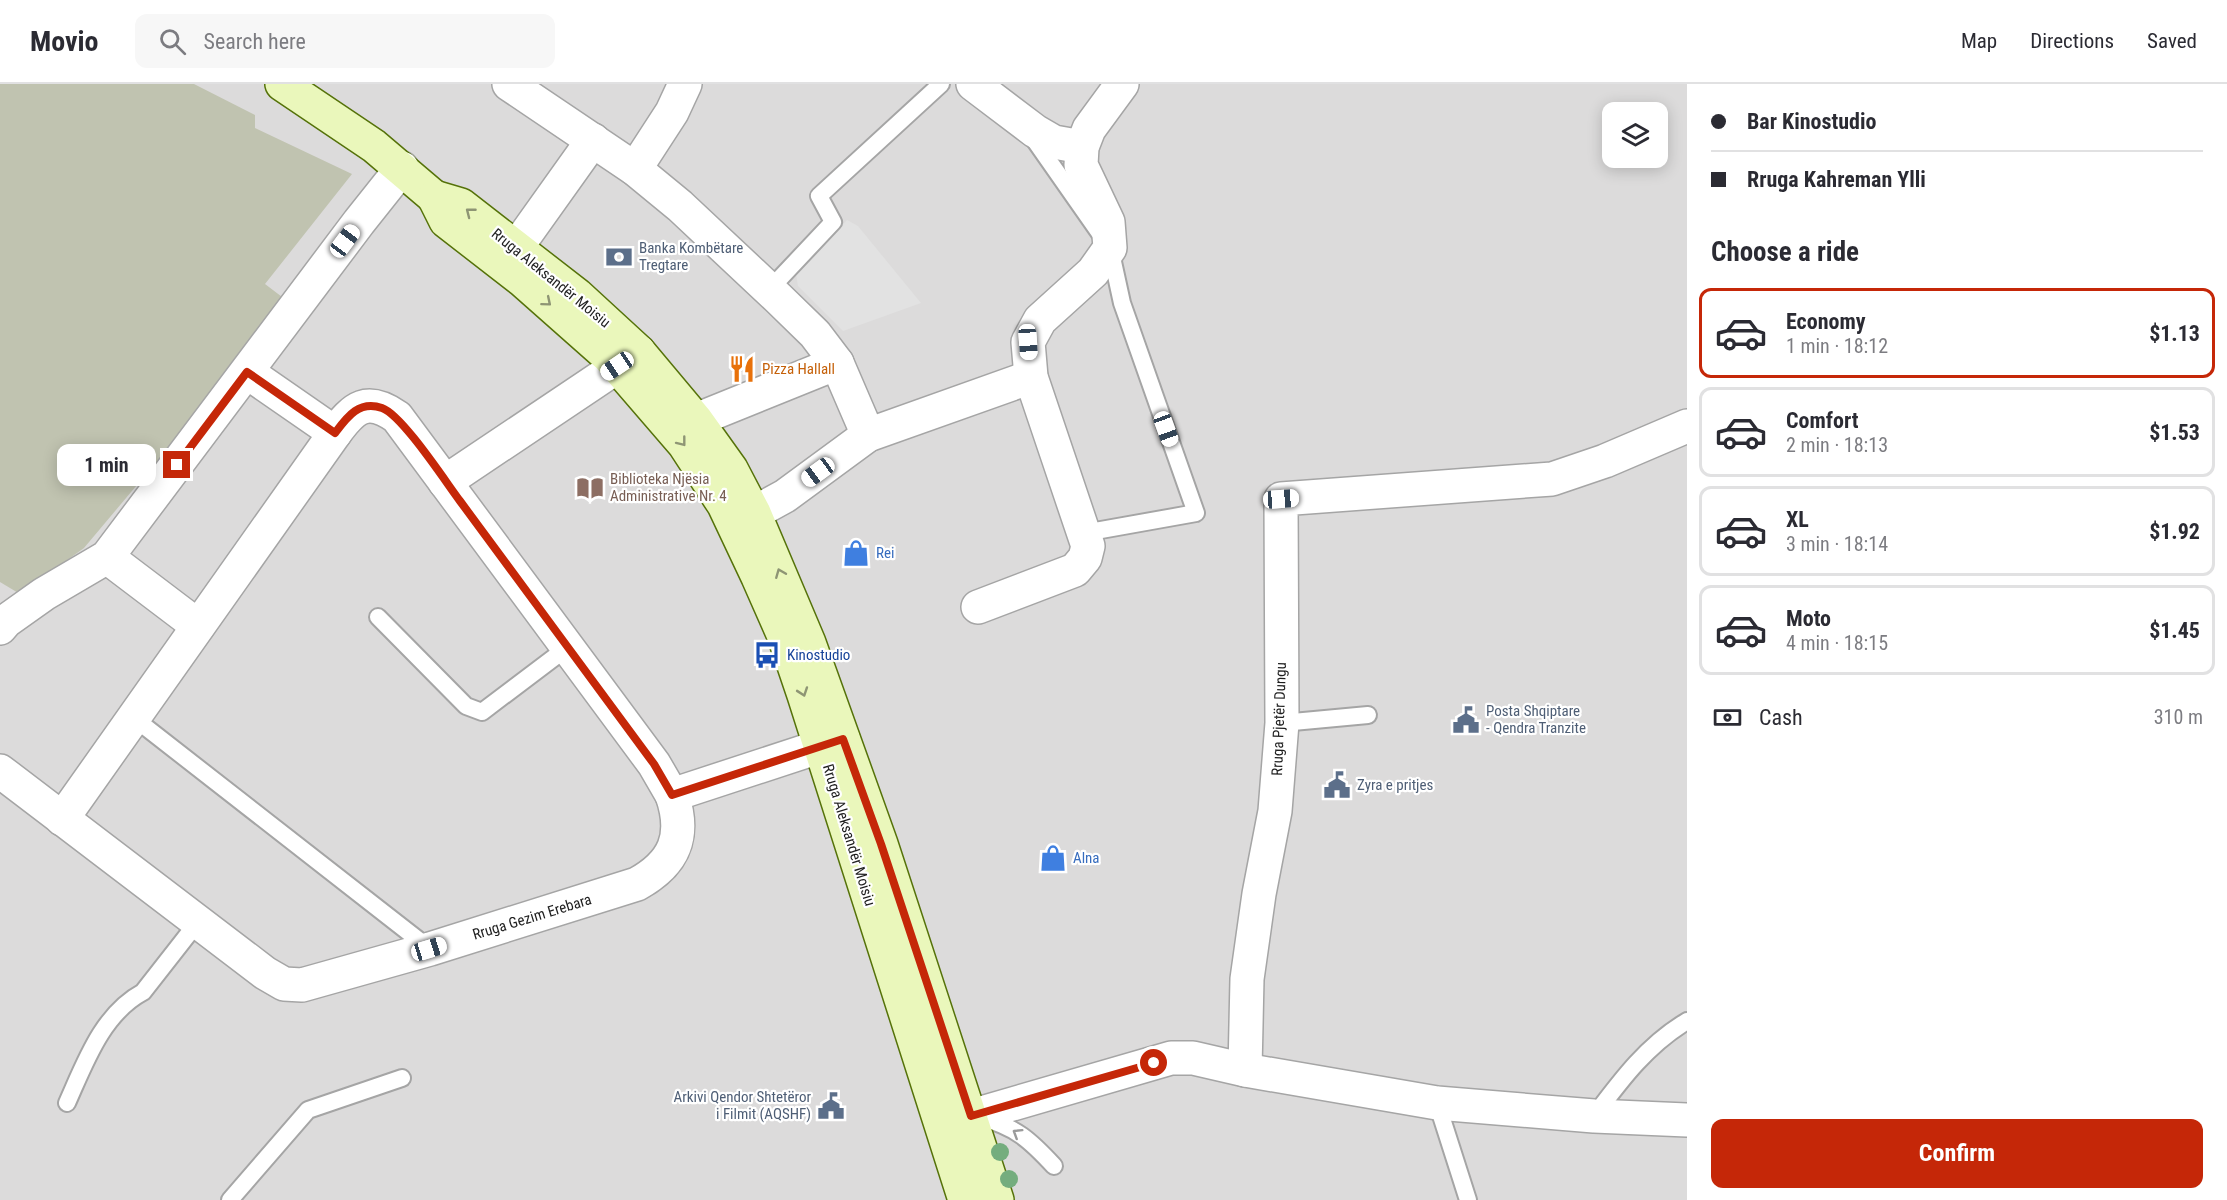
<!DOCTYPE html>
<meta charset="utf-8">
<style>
:root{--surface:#fff;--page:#f7f7f7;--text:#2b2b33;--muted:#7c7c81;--line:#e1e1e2;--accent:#c52708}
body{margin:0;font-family:"Roboto Condensed",sans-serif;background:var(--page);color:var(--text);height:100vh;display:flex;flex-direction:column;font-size:22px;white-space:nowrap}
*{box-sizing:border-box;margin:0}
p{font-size:20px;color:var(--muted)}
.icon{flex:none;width:33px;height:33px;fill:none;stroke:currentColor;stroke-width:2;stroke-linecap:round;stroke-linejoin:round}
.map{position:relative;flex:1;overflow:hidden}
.details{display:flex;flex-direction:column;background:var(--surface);width:540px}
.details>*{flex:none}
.top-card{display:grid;align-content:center;height:132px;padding:0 24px;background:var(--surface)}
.buttons{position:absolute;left:1602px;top:18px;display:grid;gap:12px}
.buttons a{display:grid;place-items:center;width:66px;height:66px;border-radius:12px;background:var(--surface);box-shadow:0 3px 15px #0003;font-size:30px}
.end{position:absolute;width:27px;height:27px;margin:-14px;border:8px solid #c52708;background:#fff;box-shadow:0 0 0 3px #fff}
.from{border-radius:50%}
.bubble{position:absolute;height:42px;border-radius:12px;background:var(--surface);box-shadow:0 3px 15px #0003;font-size:20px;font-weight:700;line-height:42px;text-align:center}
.car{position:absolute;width:18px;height:36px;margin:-18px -9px;border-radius:8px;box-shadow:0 0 4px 2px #0007;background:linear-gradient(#fff 24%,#345 0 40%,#fff 0 76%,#345 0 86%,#fff 0)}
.top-card b{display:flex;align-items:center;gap:21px;height:57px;font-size:22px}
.top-card b+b{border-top:2px solid var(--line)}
.top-card i{width:15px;height:15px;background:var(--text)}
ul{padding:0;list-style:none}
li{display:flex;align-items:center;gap:18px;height:90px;margin:0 12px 9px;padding:0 12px;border:3px solid var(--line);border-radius:12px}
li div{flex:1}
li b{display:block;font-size:22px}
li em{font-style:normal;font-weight:700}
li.on{border-color:var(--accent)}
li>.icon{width:54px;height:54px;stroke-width:1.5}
h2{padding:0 24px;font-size:27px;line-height:72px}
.pay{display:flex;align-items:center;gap:15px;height:66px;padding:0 24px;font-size:22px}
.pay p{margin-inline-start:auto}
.cta{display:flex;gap:12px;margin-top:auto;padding:12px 24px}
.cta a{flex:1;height:69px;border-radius:12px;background:var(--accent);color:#fff;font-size:24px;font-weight:700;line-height:69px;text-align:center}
header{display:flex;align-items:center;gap:36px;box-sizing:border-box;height:84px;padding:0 30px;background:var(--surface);border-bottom:2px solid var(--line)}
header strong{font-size:28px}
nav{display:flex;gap:33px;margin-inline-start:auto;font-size:21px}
.search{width:420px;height:54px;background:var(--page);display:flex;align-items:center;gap:15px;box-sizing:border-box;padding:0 21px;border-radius:12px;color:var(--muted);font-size:22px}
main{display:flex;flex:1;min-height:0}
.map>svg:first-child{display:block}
.residential{fill:#dcdbdb;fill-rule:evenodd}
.construction{fill:#c0c3b0}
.parking{fill:#e2e2e2}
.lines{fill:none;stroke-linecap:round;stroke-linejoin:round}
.service-casing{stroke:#a5a5a5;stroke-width:20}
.minor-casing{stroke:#a5a5a5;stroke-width:36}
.tertiary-casing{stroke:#a5a5a5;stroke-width:36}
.secondary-casing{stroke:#557209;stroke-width:36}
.service{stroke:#fff;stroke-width:16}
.minor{stroke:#fff;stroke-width:33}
.tertiary{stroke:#fff;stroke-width:33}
.secondary{stroke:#eaf7bb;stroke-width:33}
.tree{fill:#74ad7e}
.oneway{stroke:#8e9574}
.oneway2{stroke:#9a9a9a}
.route{stroke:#c52708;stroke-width:8}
.labels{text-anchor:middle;stroke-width:4.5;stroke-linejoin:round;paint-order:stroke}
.service-label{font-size:15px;fill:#4e5e75;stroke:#fff;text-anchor:start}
.street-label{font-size:15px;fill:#1e1e1e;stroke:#fff}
.food-label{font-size:15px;fill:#c56008;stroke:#fff;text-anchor:start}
.education-label{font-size:15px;fill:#785e54;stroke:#fff;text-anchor:start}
.shop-label{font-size:15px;fill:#366cbe;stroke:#fff;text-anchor:start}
.transit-label{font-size:15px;fill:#164399;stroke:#fff;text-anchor:start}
</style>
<header>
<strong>Movio</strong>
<div class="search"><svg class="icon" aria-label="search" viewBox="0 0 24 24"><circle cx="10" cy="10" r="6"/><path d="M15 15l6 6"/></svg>Search here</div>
<nav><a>Map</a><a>Directions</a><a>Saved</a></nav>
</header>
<main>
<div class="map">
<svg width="1687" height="1116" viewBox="0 0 1687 1116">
<rect width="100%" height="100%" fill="#efede5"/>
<path class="residential" d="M0,0h1687v1116h-1687zM1612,28h46v46h-46z"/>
<path class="construction" d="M0,0h194l61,31v13l97,46 -87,110 25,19 -206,245 -64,46 -20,-12z"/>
<path class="parking" d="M847,136l11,6 63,77 -78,28 -45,-45 -2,-12z"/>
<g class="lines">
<defs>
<g id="service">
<path d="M1033,54l77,110 12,55 74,210 -112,20"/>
<path d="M769,206l64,-68 -14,-26 122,-112"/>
<path d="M378,533l88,89 16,6 86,-65"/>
<path d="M134,634l296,231"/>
<path d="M1282,639l86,-8"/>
<path d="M67,1019c18,-40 35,-89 76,-111l54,-69"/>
<path d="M1437,1019l31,97"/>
<path d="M1594,1032c27,-36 53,-71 93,-95"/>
<path d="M981,1034c34,8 50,23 73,48"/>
<path d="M230,1116l78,-90 94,-32"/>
</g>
<g id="minor">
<path d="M509,0l126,85 45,37 98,92 37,36 22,29 31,72"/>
<path d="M973,0l62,47 19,11 28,5"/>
<path d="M635,85l37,-57 13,-28"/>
<path d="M516,164l77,-108"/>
<path d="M247,288l88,61"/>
<path d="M696,336l141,-57"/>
<path d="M445,398l194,-130"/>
<path d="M754,429l31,-17 83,-61 163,-58"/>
<path d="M107,473l91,69"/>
<path d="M978,523l97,-37 10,-12 3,-12 -57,-169 -3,-35 12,-22 53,-48 17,-24 -2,-26 -27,-57 1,-18 7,-18 33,-45"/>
<path d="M0,687l265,202 19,11 18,1 128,-36 207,-65c38,-21 49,-48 35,-89l171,-56"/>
<path d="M62,735l273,-386c19,-26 32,-37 62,-16l257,347 18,31"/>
<path d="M1245,986l2,-91 12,-85 16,-83 7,-88 -1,-224 271,-20 53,-18 82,-35"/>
<path d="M971,1032l200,-58h22l52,12 192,33 157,13 93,4"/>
</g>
<path id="tertiary" d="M0,544l6,-7 38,-27 63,-37 252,-335 43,-54"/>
<g id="secondary">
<path d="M282,0l92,62 60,51"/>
<path d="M965,1116l-161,-505 -20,-59 -26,-59 -34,-72 -40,-61 -75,-87 -87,-77 -76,-59 -12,-24 27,8 116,90 62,57 57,68 35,49 23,44 55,130 72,201 116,356"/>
</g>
</defs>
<use href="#service" class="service-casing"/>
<use href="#minor" class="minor-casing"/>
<use href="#tertiary" class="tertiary-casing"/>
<use href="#secondary" class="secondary-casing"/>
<use href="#service" class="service"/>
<use href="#minor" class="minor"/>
<use href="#tertiary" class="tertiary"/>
<use href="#secondary" class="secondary"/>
</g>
<g class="tree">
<circle cx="1000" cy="1068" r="9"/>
<circle cx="1009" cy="1095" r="9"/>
</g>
<defs><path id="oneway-chevron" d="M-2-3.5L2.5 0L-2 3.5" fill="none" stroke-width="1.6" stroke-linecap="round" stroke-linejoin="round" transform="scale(1.5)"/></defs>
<g class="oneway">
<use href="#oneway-chevron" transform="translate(470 128) rotate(-142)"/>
<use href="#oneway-chevron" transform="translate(547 218) rotate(40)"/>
<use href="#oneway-chevron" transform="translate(682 358) rotate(52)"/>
<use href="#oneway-chevron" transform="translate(780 489) rotate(-112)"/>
<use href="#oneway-chevron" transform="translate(803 608) rotate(71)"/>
</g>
<use class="oneway2" href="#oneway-chevron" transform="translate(1017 1049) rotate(-148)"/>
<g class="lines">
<path class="route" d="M177,381l70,-93 88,61c12,-16 24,-33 47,-25 20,7 63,73 78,93 65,88 129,175 194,263l18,31 171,-56 38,105 90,272 183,-53"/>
</g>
<defs>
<symbol id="bank-bare" viewBox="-9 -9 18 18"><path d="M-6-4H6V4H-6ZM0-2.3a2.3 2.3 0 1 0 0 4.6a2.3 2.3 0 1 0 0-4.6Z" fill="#5c6f8a" stroke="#fff" stroke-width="2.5" paint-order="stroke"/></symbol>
<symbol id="restaurant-bare" viewBox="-9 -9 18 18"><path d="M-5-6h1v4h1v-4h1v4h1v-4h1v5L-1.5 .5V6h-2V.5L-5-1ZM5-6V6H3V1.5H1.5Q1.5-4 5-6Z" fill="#e8710a" stroke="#fff" stroke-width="2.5" paint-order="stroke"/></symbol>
<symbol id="library-bare" viewBox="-9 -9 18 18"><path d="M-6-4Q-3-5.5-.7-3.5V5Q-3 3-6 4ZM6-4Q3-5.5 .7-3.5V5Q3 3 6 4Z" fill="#8d6e63" stroke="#fff" stroke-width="2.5" paint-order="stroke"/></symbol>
<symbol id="shop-bare" viewBox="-9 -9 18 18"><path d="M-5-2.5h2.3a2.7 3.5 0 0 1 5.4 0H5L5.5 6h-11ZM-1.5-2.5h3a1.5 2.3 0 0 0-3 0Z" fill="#3f7fe0" stroke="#fff" stroke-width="2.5" paint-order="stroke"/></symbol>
<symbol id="bus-bare" viewBox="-9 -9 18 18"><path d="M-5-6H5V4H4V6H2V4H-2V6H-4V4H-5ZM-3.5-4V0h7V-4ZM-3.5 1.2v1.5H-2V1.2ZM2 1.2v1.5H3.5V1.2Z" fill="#1a4fb4" stroke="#fff" stroke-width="2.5" paint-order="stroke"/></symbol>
<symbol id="civic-bare" viewBox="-9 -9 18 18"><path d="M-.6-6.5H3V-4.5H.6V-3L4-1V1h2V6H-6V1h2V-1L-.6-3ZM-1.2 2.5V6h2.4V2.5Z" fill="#5c6f8a" stroke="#fff" stroke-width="2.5" paint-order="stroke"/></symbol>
</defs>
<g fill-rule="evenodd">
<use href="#bank-bare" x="600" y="154" width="38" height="38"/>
<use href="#restaurant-bare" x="723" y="266" width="38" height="38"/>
<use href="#library-bare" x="571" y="385" width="38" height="38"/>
<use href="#shop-bare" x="837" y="450" width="38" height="38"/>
<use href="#bus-bare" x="748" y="552" width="38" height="38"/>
<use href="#civic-bare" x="1447" y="617" width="38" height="38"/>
<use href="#civic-bare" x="1318" y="682" width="38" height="38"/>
<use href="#shop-bare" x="1034" y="755" width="38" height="38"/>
<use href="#civic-bare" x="812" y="1003" width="38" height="38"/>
</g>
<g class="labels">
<g class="service-label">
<text x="639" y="169">Banka Kombëtare<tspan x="639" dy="17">Tregtare</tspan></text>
<text x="1486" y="632">Posta Shqiptare<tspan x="1486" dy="17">- Qendra Tranzite</tspan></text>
<text x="1357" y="706">Zyra e pritjes</text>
<text x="811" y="1018" text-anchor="end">Arkivi Qendor Shtetëror<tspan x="811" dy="17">i Filmit (AQSHF)</tspan></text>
</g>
<g class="street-label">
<text transform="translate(551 194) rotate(39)" y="5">Rruga Aleksandër Moisiu</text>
<text transform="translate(1279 635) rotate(-88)" y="5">Rruga Pjetër Dungu</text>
<text transform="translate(849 751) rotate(73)" y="5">Rruga Aleksandër Moisiu</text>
<text transform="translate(532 833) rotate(-17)" y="5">Rruga Gezim Erebara</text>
</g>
<g class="food-label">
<text x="762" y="290">Pizza Hallall</text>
</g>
<g class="education-label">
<text x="610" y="400">Biblioteka Njësia<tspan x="610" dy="17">Administrative Nr. 4</tspan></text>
</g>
<g class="shop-label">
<text x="876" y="474">Rei</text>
<text x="1073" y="779">Alna</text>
</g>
<g class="transit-label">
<text x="787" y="576">Kinostudio</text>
</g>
</g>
</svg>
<div class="buttons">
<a><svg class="icon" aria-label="layers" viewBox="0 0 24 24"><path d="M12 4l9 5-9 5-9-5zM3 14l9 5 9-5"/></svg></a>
</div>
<i class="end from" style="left:1154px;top:979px"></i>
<i class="end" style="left:177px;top:381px"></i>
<div class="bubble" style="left:57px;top:360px;width:99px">1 min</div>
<i class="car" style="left:345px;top:157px;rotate:37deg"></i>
<i class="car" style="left:1028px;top:258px;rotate:176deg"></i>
<i class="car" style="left:617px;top:282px;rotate:236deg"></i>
<i class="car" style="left:1166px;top:345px;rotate:160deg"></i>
<i class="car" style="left:818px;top:388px;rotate:234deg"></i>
<i class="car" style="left:1281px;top:415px;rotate:86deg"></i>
<i class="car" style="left:429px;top:865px;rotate:73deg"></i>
</div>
<section class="details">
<div class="top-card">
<b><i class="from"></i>Bar Kinostudio</b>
<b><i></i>Rruga Kahreman Ylli</b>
</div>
<h2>Choose a ride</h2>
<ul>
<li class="on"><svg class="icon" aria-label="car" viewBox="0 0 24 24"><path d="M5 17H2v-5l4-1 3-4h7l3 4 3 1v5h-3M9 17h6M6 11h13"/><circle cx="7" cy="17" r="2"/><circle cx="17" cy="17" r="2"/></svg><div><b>Economy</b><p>1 min · 18:12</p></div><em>$1.13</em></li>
<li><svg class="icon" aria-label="car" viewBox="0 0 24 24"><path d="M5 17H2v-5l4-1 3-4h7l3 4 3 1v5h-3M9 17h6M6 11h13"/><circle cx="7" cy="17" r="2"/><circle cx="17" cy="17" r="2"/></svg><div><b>Comfort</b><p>2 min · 18:13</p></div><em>$1.53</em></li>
<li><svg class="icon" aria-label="car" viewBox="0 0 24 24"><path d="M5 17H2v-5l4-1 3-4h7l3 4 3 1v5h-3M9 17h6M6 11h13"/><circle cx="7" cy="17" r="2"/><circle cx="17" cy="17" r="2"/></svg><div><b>XL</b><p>3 min · 18:14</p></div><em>$1.92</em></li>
<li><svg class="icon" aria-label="car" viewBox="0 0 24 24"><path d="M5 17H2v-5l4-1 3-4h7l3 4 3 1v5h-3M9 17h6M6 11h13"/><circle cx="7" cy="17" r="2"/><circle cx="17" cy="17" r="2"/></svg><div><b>Moto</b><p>4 min · 18:15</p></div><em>$1.45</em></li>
</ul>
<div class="pay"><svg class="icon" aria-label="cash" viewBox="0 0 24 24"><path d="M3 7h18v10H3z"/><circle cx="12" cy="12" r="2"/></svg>Cash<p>310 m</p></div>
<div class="cta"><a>Confirm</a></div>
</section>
</main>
